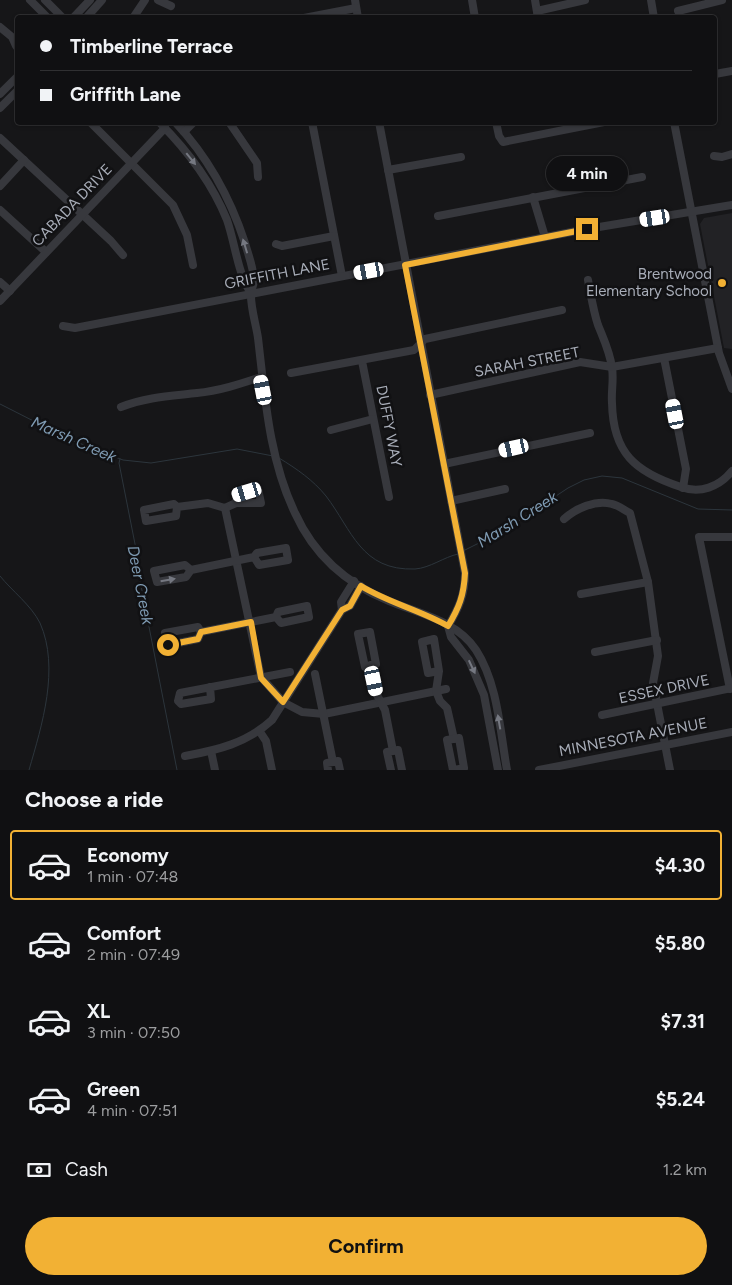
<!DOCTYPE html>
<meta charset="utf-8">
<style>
:root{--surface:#101012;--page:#1e1e20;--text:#f1f3f6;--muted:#9c9d9f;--line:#303032;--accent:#f2b134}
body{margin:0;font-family:Figtree,sans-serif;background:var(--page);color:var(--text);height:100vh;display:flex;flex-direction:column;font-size:19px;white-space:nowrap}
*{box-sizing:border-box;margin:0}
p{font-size:16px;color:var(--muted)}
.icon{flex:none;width:28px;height:28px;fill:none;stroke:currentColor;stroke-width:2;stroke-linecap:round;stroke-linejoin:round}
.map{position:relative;height:770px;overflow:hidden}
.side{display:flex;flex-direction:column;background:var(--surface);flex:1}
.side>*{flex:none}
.top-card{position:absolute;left:15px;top:15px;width:702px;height:110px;border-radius:5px;box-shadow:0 1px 4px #0004,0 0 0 1px var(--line);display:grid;align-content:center;height:110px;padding:0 25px;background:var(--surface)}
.end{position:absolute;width:22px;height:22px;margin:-11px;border:6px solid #f2b134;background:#111;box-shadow:0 0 0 2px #111}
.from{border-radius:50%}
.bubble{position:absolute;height:35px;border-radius:18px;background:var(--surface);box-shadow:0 1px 4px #0004,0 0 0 1px var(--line);font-size:16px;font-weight:700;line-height:35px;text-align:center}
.car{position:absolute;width:15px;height:30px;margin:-15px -8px;border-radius:6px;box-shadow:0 0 4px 1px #0007;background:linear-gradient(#fff 24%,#345 0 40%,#fff 0 76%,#345 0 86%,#fff 0)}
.top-card b{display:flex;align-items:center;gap:18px;height:48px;font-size:19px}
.top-card b+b{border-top:1px solid var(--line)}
.top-card i{width:12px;height:12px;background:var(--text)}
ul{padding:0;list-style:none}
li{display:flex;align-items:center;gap:15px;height:70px;margin:0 10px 8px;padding:0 15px;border:2px solid transparent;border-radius:5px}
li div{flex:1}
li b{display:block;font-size:19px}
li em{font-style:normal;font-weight:700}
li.on{border-color:var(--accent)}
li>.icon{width:45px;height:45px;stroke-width:1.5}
h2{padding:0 25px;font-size:22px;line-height:60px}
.pay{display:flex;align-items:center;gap:12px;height:55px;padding:0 25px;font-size:19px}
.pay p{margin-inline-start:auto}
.action{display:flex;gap:10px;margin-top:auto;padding:10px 25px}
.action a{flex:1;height:58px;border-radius:30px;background:var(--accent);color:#111;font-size:20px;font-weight:700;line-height:58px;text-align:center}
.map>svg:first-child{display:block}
.built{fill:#222225}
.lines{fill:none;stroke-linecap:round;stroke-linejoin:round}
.stream{stroke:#2c353c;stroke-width:1}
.minor{stroke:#37383d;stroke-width:8}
.oneway{fill:#757881}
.route{stroke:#f2b134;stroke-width:6}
.poi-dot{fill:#f2b134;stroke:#111113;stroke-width:2}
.labels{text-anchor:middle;stroke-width:5;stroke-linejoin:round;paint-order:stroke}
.street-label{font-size:15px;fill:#a8adb8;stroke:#111113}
.poi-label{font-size:15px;fill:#a8adb8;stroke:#111113;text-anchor:end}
.water-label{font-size:16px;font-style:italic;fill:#7f9bb3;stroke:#111113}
</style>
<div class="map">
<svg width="732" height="770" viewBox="0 0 732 770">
<rect width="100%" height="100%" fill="#161618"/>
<path class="built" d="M732,213v136l-8,-1 -24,-124 4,-6z"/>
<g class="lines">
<g class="stream">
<path d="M0,404l71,36 52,20 28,3 86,-14 36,7"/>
<path d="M279,458c18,11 34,22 47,38 26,34 35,75 89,73 15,-1 29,-12 43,-15"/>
<path d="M120,459l-1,4 17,86 -2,1 43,220"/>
<path d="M463,551l42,-21 63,-42 16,-8 18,-4 20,2 76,31 34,1"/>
<path d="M0,576c12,15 31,29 40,47 20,45 2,102 -11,147"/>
</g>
<g class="minor">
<path d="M30,0l18,18"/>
<path d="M45,0l18,18"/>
<path d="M158,0l13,6"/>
<path d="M355,0l3,18"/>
<path d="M472,0l3,18"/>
<path d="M535,0l3,18"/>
<path d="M651,0l3,18"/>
<path d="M537,11l48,-11"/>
<path d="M678,11l44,-11"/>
<path d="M73,18l17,-18"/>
<path d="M86,18l16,-18"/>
<path d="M133,18l12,-18"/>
<path d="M304,18l52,-10"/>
<path d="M0,27l12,10 4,9"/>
<path d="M715,74l17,-3"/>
<path d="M0,94l18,-18"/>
<path d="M0,108l18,-18"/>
<path d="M90,122l83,83 14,30 6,30"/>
<path d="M159,122c28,28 53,61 68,98 8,23 11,55 24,73"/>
<path d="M175,122c33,35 55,75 70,121 3,11 9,26 9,38 0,3 -2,7 -3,11 -1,14 5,32 7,46 7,59 11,121 37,175 19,42 52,71 94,88 31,13 68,20 87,49 22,34 24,81 31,120"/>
<path d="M229,122l28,41 1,14"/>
<path d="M312,122l30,154"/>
<path d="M379,122l86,451c0,21 -6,35 -17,53"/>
<path d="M496,122l3,14 4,6 101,-20"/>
<path d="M674,122l45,231 13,36"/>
<path d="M184,132l10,-10"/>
<path d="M0,138l111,103 12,14"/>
<path d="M714,156l8,1 10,-3"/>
<path d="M388,170l73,-13"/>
<path d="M0,186l24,-26"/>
<path d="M533,197l12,40"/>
<path d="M0,210l46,42"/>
<path d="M438,216l204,-39"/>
<path d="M276,244l6,2 52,-10"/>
<path d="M588,280c3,15 5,30 10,45 6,15 12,27 14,43 2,12 -1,23 0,35 1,50 23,69 69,84 19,7 38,0 51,-16"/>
<path d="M0,282l10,9"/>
<path d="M0,301l165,-173"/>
<path d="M63,326l12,2 512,-99 145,-24"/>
<path d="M664,358l22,111 -3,19"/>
<path d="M362,361l27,136"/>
<path d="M291,373l123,-23 11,-11 137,-29"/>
<path d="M430,395l150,-33 32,5 106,-19"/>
<path d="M121,407c25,-10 50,-11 76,-14 22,-2 43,-9 64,-16"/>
<path d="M331,430l42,-11"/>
<path d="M444,464l146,-31"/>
<path d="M451,501l54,-12"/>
<path d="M177,507l-1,9 -30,5 -2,-11 30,-6 3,3 31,-4 17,5 11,-5h25l-3,-14 -21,6 -1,8"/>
<path d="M225,508l36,169 22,25 19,10 22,2 122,-25"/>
<path d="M564,519c11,-10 32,-20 48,-15 6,1 12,6 18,9l18,69 10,74 -5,27 17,87"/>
<path d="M191,570l-6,-5 -31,6 3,11 29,-5 5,-7 63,-13 3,-4 29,-5 2,12 -29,5 -5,-8"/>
<path d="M581,594l67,-12"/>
<path d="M342,610l-1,-8 13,-21"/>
<path d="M448,626l3,11 18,23 15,35 14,75"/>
<path d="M198,627l3,5 -3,7 -30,6 -3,-12z"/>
<path d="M201,632l75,-15 2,-5 29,-6 2,11 -28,6 -5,-6"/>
<path d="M370,632l6,32 -11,3 -7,-33z"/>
<path d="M595,652l62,-12"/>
<path d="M371,665l7,32 7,13 8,41"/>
<path d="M439,671l-11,2 -6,-31 12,-3 5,32 -3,20 4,10 7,7 7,31"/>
<path d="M315,674l18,88"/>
<path d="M210,687l1,12 -30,5 -3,-3 2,-8 110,-21"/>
<path d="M730,689l-31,-152h33"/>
<path d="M602,715l130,-27"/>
<path d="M260,732l6,9 6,29"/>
<path d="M211,751l4,19"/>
<path d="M185,756c33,-6 62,-13 87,-36l70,-110 8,-4 11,-20"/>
<path d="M328,770l-1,-7 11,-2 2,9"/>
<path d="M391,770l-4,-18 11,-2 4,20"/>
<path d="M453,770l-6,-30 12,-2 5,30 -9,2"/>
<path d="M539,770l193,-38"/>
</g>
</g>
<defs><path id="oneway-solid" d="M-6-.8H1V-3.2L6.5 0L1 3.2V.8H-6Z" transform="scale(1.25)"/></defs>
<g class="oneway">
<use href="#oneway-solid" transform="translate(191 159) rotate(51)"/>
<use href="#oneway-solid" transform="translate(245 246) rotate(-107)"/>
<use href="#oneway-solid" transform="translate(168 580) rotate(-10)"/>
<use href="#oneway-solid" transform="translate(472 667) rotate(65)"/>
<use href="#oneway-solid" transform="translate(499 722) rotate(-100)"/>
</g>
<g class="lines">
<path class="route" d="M168,645l30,-6 3,-7 50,-10 10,56 22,24 59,-92 8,-4 11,-20c28,17 59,24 87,40 11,-18 16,-31 17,-53l-60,-308 182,-36"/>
</g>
<circle class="poi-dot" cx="722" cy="283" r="5"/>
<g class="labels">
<g class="street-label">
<text transform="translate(72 205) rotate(-46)" y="5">CABADA DRIVE</text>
<text transform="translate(277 274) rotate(-11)" y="5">GRIFFITH LANE</text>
<text transform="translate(527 362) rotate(-11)" y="5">SARAH STREET</text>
<text transform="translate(389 426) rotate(79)" y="5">DUFFY WAY</text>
<text transform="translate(664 689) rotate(-12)" y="5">ESSEX DRIVE</text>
<text transform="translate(633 737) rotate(-11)" y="5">MINNESOTA AVENUE</text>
</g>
<g class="poi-label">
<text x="712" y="279">Brentwood<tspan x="712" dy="17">Elementary School</tspan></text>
</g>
<g class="water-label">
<text transform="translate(74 439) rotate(24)" y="6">Marsh Creek</text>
<text transform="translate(517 519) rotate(-32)" y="6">Marsh Creek</text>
<text transform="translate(141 585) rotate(79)" y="6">Deer Creek</text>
</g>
</g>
</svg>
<i class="end from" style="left:168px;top:645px"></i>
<i class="end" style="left:587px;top:229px"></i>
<div class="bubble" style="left:546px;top:156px;width:82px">4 min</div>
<i class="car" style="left:655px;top:218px;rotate:261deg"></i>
<i class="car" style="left:369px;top:271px;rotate:260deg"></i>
<i class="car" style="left:263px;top:390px;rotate:349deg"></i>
<i class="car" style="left:675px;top:414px;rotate:349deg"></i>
<i class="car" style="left:514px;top:448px;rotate:257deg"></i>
<i class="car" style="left:247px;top:492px;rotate:253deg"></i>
<i class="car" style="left:374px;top:681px;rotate:168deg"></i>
<div class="top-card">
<b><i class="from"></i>Timberline Terrace</b>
<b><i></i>Griffith Lane</b>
</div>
</div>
<section class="side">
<h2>Choose a ride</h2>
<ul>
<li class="on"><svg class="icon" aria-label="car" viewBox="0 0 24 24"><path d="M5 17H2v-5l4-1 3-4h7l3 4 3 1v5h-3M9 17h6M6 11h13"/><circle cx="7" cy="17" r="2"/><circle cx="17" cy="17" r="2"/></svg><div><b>Economy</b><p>1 min · 07:48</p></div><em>$4.30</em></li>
<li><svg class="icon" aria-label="car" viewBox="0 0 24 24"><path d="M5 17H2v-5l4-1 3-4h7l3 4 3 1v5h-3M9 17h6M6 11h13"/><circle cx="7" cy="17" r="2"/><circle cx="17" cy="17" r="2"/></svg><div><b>Comfort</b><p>2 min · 07:49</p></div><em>$5.80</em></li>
<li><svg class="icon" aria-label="car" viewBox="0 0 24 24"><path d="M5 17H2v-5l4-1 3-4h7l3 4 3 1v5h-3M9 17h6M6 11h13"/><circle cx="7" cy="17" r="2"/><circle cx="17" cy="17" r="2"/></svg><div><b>XL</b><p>3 min · 07:50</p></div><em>$7.31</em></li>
<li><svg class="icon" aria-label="car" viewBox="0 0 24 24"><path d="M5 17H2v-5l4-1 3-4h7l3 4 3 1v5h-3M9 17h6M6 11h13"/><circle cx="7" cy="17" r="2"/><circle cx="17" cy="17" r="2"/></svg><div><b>Green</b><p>4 min · 07:51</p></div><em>$5.24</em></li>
</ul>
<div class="pay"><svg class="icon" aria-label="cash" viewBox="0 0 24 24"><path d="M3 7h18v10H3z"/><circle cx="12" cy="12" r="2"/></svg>Cash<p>1.2 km</p></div>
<div class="action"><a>Confirm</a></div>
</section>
